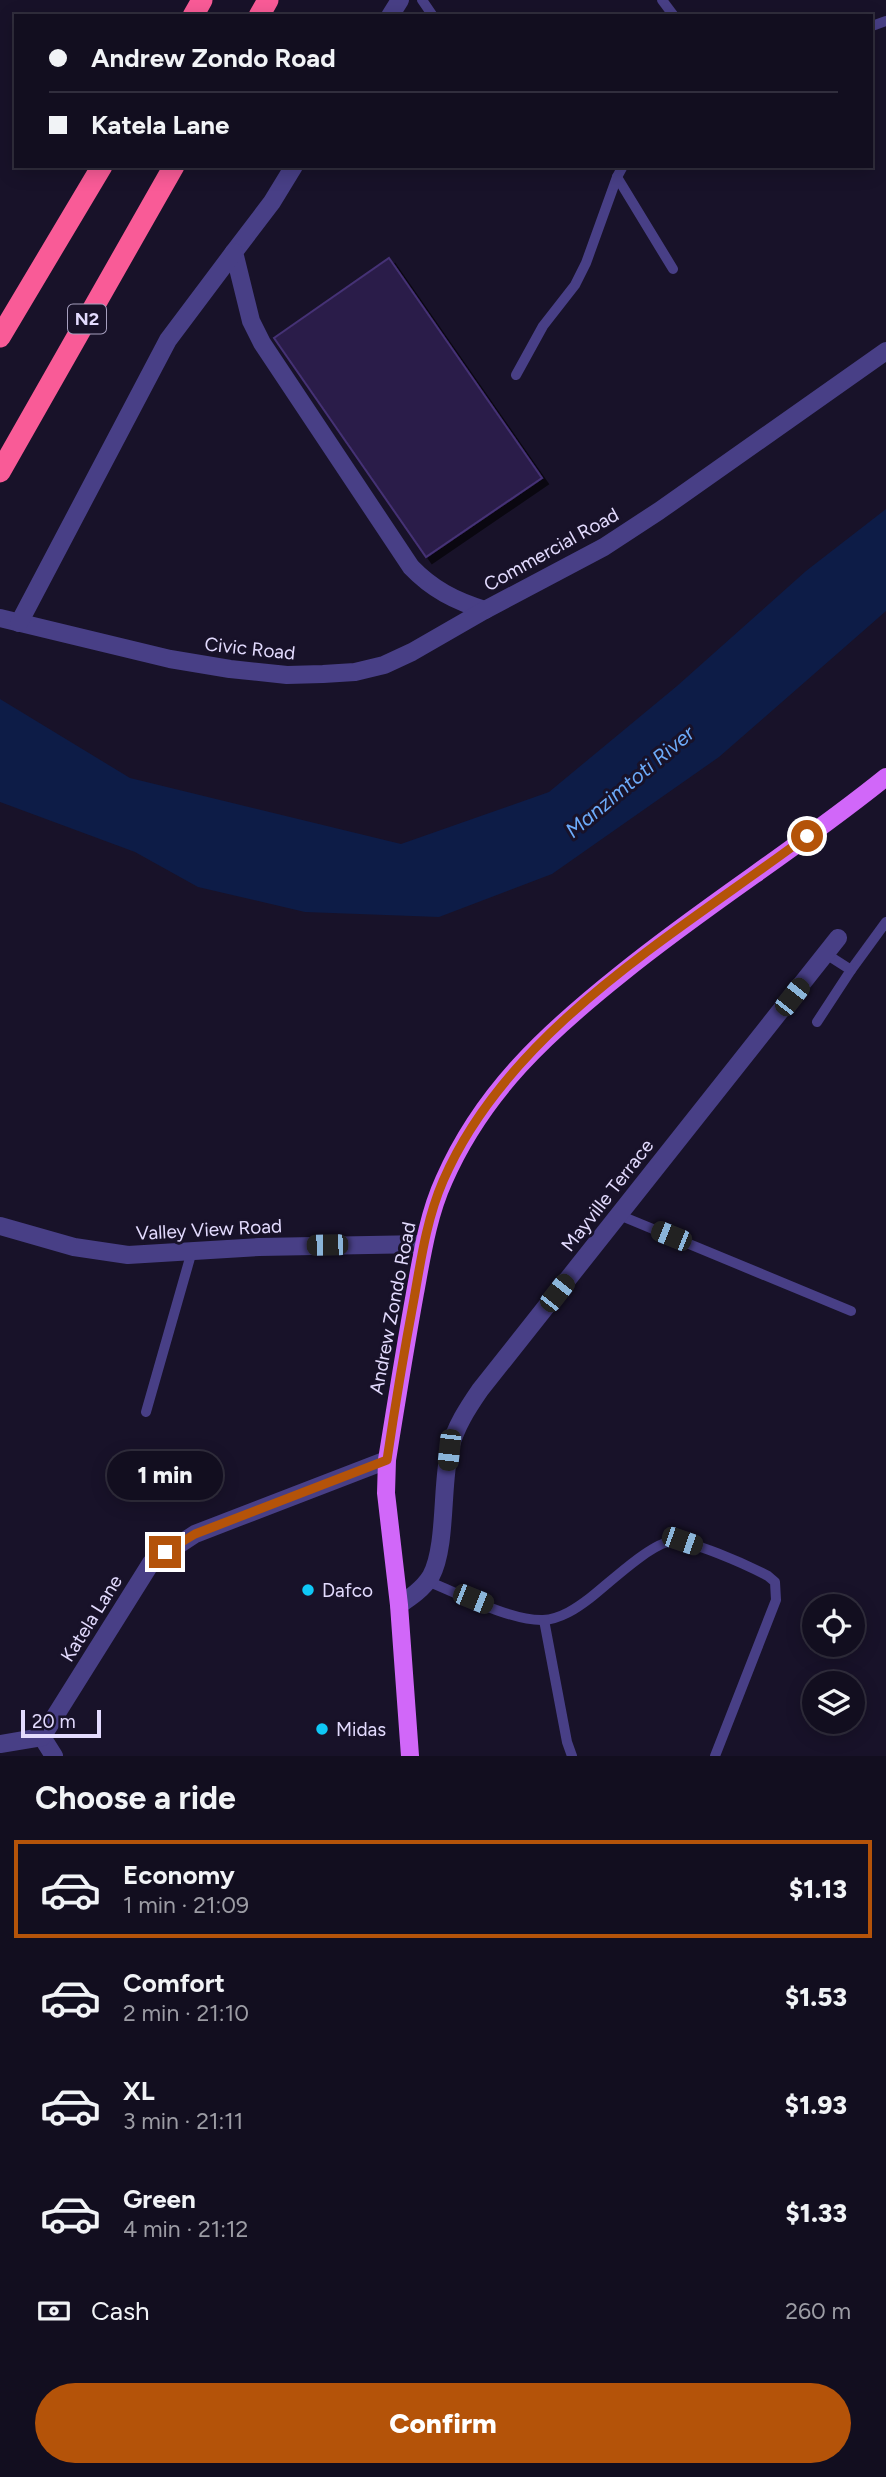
<!DOCTYPE html>
<meta charset="utf-8">
<style>
:root{--surface:#120e1f;--page:#1b1728;--text:#f1f3f6;--muted:#9c9ca4;--line:#312e3d;--accent:#b45309}
body{margin:0;font-family:Figtree,sans-serif;background:var(--page);color:var(--text);height:100vh;display:flex;flex-direction:column;font-size:26px;white-space:nowrap}
*{box-sizing:border-box;margin:0}
p{font-size:23px;color:var(--muted)}
.icon{flex:none;width:38px;height:38px;fill:none;stroke:currentColor;stroke-width:2;stroke-linecap:round;stroke-linejoin:round}
.map{position:relative;height:1756px;overflow:hidden}
.sheet{display:flex;flex-direction:column;background:var(--surface);flex:1}
.sheet>*{flex:none}
.hud{position:absolute;left:14px;top:14px;width:859px;height:154px;border-radius:0px;box-shadow:0 4px 18px #0003,0 0 0 2px var(--line);display:grid;align-content:center;height:154px;padding:0 35px;background:var(--surface)}
.controls{position:absolute;left:802px;top:1594px;display:grid;gap:14px}
.controls a{display:grid;place-items:center;width:63px;height:63px;border-radius:50%;background:var(--surface);box-shadow:0 4px 18px #0003,0 0 0 2px var(--line);font-size:35px}
.scale{position:absolute;left:21px;bottom:18px;width:80px;box-sizing:border-box;padding-left:7px;border:4px solid #e3dbfe;border-top:0;font-size:19px;line-height:24px;white-space:nowrap;color:#e3dbfe;-webkit-text-stroke:5px #181229;paint-order:stroke}
.end{position:absolute;width:32px;height:32px;margin:-16px;border:9px solid #b45309;background:#fff;box-shadow:0 0 0 4px #fff}
.from{border-radius:50%}
.bubble{position:absolute;height:49px;border-radius:24px;background:var(--surface);box-shadow:0 4px 18px #0003,0 0 0 2px var(--line);font-size:23px;font-weight:800;line-height:49px;text-align:center}
.car{position:absolute;width:21px;height:42px;margin:-21px -10px;border-radius:9px;box-shadow:0 0 5px 2px #0007;background:linear-gradient(#222 24%,#8ab4d8 0 40%,#222 0 76%,#8ab4d8 0 86%,#222 0)}
.hud b{display:flex;align-items:center;gap:24px;height:66px;font-size:26px}
.hud b+b{border-top:2px solid var(--line)}
.hud i{width:18px;height:18px;background:var(--text)}
ul{padding:0;list-style:none}
li{display:flex;align-items:center;gap:21px;height:98px;margin:0 14px 10px;padding:0 21px;border:4px solid transparent;border-radius:0px}
li div{flex:1}
li b{display:block;font-size:26px}
li em{font-style:normal;font-weight:800}
li.on{border-color:var(--accent)}
li>.icon{width:63px;height:63px;stroke-width:1.5}
h2{padding:0 35px;font-size:32px;line-height:84px}
.pay{display:flex;align-items:center;gap:18px;height:77px;padding:0 35px;font-size:26px}
.pay p{margin-inline-start:auto}
.cta{display:flex;gap:14px;margin-top:auto;padding:14px 35px}
.cta a{flex:1;height:80px;border-radius:42px;background:var(--accent);color:#fff;font-size:28px;font-weight:800;line-height:80px;text-align:center}
.map>svg:first-child{display:block}
.water{fill:#0d1c47}
.building{fill:#2b1e4a;stroke:#453175;stroke-width:2;filter:url(#shadow)}
.lines{fill:none;stroke-linecap:round;stroke-linejoin:round}
.service{stroke:#483f86;stroke-width:10}
.minor{stroke:#483f86;stroke-width:18}
.primary{stroke:#d167f9;stroke-width:18}
.motorway{stroke:#f95b97;stroke-width:21}
.route{stroke:#b45309;stroke-width:9}
.poi-dot{fill:#0fc8f6;stroke:#181229;stroke-width:2.5}
.labels{text-anchor:middle;stroke-width:6;stroke-linejoin:round;paint-order:stroke}
.shield{fill:#181229;stroke:#a69fbe;stroke-width:2}
.shield-label{font-size:18px;font-weight:bold;fill:#e3dbfe}
.street-label{font-size:19px;fill:#e3dbfe;stroke:#181229}
.poi-label{font-size:19px;fill:#e3dbfe;stroke:#181229;text-anchor:start}
.water-label{font-size:21px;font-style:italic;fill:#6dabfa;stroke:#181229}
</style>
<div class="map">
<svg width="886" height="1756" viewBox="0 0 886 1756">
<defs>
<filter id="shadow"><feDropShadow dx="6" dy="6" stdDeviation="0" flood-color="#0009"/></filter>
</defs>
<rect width="100%" height="100%" fill="#181229"/>
<path class="water" d="M886,509v102l-167,146 -167,117 -113,43 -134,-5 -107,-25 -63,-35 -135,-50v-103l130,79 271,66 148,-52 128,-106 129,-115z"/>
<path class="building" d="M389,258l153,220 -116,79 -152,-219z"/>
<g class="lines">
<g class="service">
<path d="M422,0l11,16"/>
<path d="M662,0l12,16"/>
<path d="M872,26l14,-5"/>
<path d="M617,177l56,92"/>
<path d="M516,375l27,-49 32,-41 11,-22 31,-86 6,-11"/>
<path d="M851,970l35,-48"/>
<path d="M817,1022l34,-52 -25,-16"/>
<path d="M619,1215l232,96"/>
<path d="M146,1412l46,-161"/>
<path d="M427,1581c31,12 83,40 116,39 18,-1 34,-12 47,-22 19,-15 57,-51 78,-56 19,-5 81,24 100,34l7,6 1,18 -61,156"/>
<path d="M544,1620l23,122 5,14"/>
</g>
<g class="minor">
<path d="M390,16l10,-16"/>
<path d="M294,166l-22,36 -38,50 17,69 11,22 149,224c21,22 44,34 74,43"/>
<path d="M0,618l170,41 60,10 57,6 36,-1 32,-2 29,-7 28,-13 73,-42 119,-63 55,-36 227,-160"/>
<path d="M19,623l149,-283 66,-88"/>
<path d="M0,1226l74,21 54,8 131,-8 165,-3"/>
<path d="M399,1605c12,-8 24,-16 32,-29 16,-30 10,-93 19,-128 6,-22 17,-39 30,-58l358,-452"/>
<path d="M42,1737l109,-174 44,-29 192,-74"/>
<path d="M42,1737l12,19"/>
<path d="M0,1744l42,-7"/>
</g>
<path class="primary" d="M410,1756l-11,-151 -13,-112 1,-33c9,-56 18,-112 28,-167 7,-38 13,-78 29,-113 39,-89 104,-148 178,-207 85,-69 179,-127 264,-196"/>
<g class="motorway">
<path d="M193,16l9,-16"/>
<path d="M259,16l9,-16"/>
<path d="M0,337l102,-171"/>
<path d="M0,472l174,-306"/>
</g>
</g>
<g class="lines">
<path class="route" d="M165,1552l30,-18 192,-74c8,-54 17,-108 27,-161 7,-40 13,-81 29,-118 66,-153 236,-249 364,-345"/>
</g>
<g class="poi-dot">
<circle cx="308" cy="1590" r="7"/>
<circle cx="322" cy="1729" r="7"/>
</g>
<g class="labels">
<rect class="shield" x="68" y="304.5" width="38" height="29" rx="5"/>
<g class="shield-label">
<text x="87" y="325">N2</text>
</g>
<g class="street-label">
<text transform="translate(551 549) rotate(-29)" y="7">Commercial Road</text>
<text transform="translate(250 648) rotate(6)" y="7">Civic Road</text>
<text transform="translate(607 1195) rotate(-52)" y="7">Mayville Terrace</text>
<text transform="translate(209 1229) rotate(-3)" y="7">Valley View Road</text>
<text transform="translate(392 1308) rotate(-79)" y="7">Andrew Zondo Road</text>
<text transform="translate(91 1618) rotate(-58)" y="7">Katela Lane</text>
</g>
<g class="poi-label">
<text x="322" y="1597">Dafco</text>
<text x="336" y="1736">Midas</text>
</g>
<g class="water-label">
<text transform="translate(630 782) rotate(-40)" y="7">Manzimtoti River</text>
</g>
</g>
</svg>
<div class="controls">
<a><svg class="icon" aria-label="locate" viewBox="0 0 24 24"><circle cx="12" cy="12" r="6"/><path d="M12 2v4M12 18v4M2 12h4M18 12h4"/></svg></a>
<a><svg class="icon" aria-label="layers" viewBox="0 0 24 24"><path d="M12 4l9 5-9 5-9-5zM3 14l9 5 9-5"/></svg></a>
</div>
<div class="scale">20 m</div>
<i class="end from" style="left:807px;top:836px"></i>
<i class="end" style="left:165px;top:1552px"></i>
<div class="bubble" style="left:107px;top:1451px;width:116px">1 min</div>
<i class="car" style="left:792px;top:997px;rotate:38deg"></i>
<i class="car" style="left:671px;top:1236px;rotate:292deg"></i>
<i class="car" style="left:327px;top:1245px;rotate:269deg"></i>
<i class="car" style="left:557px;top:1293px;rotate:38deg"></i>
<i class="car" style="left:449px;top:1450px;rotate:186deg"></i>
<i class="car" style="left:682px;top:1541px;rotate:109deg"></i>
<i class="car" style="left:473px;top:1599px;rotate:112deg"></i>
<div class="hud">
<b><i class="from"></i>Andrew Zondo Road</b>
<b><i></i>Katela Lane</b>
</div>
</div>
<section class="sheet">
<h2>Choose a ride</h2>
<ul>
<li class="on"><svg class="icon" aria-label="car" viewBox="0 0 24 24"><path d="M5 17H2v-5l4-1 3-4h7l3 4 3 1v5h-3M9 17h6M6 11h13"/><circle cx="7" cy="17" r="2"/><circle cx="17" cy="17" r="2"/></svg><div><b>Economy</b><p>1 min · 21:09</p></div><em>$1.13</em></li>
<li><svg class="icon" aria-label="car" viewBox="0 0 24 24"><path d="M5 17H2v-5l4-1 3-4h7l3 4 3 1v5h-3M9 17h6M6 11h13"/><circle cx="7" cy="17" r="2"/><circle cx="17" cy="17" r="2"/></svg><div><b>Comfort</b><p>2 min · 21:10</p></div><em>$1.53</em></li>
<li><svg class="icon" aria-label="car" viewBox="0 0 24 24"><path d="M5 17H2v-5l4-1 3-4h7l3 4 3 1v5h-3M9 17h6M6 11h13"/><circle cx="7" cy="17" r="2"/><circle cx="17" cy="17" r="2"/></svg><div><b>XL</b><p>3 min · 21:11</p></div><em>$1.93</em></li>
<li><svg class="icon" aria-label="car" viewBox="0 0 24 24"><path d="M5 17H2v-5l4-1 3-4h7l3 4 3 1v5h-3M9 17h6M6 11h13"/><circle cx="7" cy="17" r="2"/><circle cx="17" cy="17" r="2"/></svg><div><b>Green</b><p>4 min · 21:12</p></div><em>$1.33</em></li>
</ul>
<div class="pay"><svg class="icon" aria-label="cash" viewBox="0 0 24 24"><path d="M3 7h18v10H3z"/><circle cx="12" cy="12" r="2"/></svg>Cash<p>260 m</p></div>
<div class="cta"><a>Confirm</a></div>
</section>
